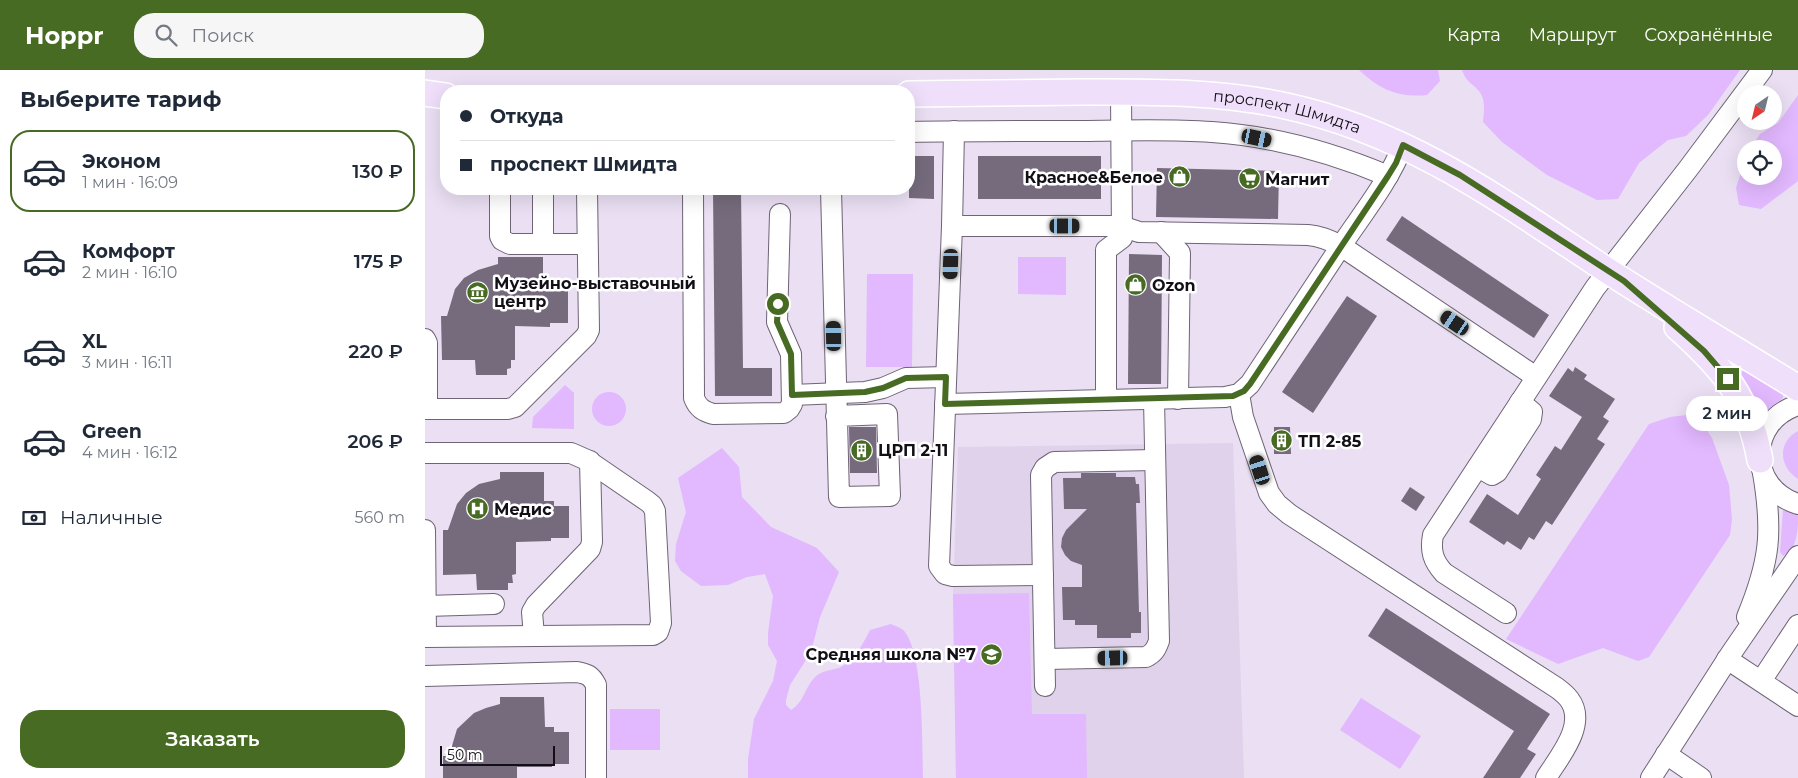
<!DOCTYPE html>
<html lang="ru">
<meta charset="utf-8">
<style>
:root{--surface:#fff;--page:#f6f6f7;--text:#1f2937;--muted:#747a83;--line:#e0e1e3;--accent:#486b23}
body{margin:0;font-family:Montserrat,sans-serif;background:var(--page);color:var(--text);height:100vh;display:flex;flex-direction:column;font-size:19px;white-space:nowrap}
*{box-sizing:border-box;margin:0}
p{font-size:16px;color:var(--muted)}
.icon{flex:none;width:28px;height:28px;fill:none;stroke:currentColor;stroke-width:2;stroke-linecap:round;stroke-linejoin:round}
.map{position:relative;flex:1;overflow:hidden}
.drawer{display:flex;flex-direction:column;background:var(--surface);width:425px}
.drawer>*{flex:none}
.banner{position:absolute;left:15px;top:15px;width:475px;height:110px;border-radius:20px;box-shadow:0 5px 20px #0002;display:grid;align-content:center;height:110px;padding:0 20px;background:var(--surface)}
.needle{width:32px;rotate:215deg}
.fabs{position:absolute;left:1312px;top:15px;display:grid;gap:10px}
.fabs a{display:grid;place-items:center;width:45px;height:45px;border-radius:50%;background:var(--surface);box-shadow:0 5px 20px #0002;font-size:25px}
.scale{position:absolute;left:15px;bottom:12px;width:115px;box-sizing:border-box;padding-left:5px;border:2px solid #130f16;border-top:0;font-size:14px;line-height:18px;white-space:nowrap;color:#130f16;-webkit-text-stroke:4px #fff;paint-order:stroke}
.end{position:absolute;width:22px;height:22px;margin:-11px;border:6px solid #486b23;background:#fff;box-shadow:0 0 0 2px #fff}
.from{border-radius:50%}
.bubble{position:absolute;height:35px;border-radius:18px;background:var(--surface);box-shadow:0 5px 20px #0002;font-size:16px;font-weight:600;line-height:35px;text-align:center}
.car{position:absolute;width:15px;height:30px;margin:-15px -8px;border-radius:6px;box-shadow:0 0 4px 1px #0007;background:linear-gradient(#222 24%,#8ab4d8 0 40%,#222 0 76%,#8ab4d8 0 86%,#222 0)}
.banner b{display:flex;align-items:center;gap:18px;height:48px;font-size:19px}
.banner b+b{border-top:1px solid var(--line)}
.banner i{width:12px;height:12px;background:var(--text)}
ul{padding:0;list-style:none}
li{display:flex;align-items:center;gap:15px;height:82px;margin:0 10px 8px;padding:0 10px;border:2px solid transparent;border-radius:20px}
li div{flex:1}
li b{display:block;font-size:19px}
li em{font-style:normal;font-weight:600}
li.on{border-color:var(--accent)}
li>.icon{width:45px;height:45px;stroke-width:1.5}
h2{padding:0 20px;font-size:22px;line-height:60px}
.pay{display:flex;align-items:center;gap:12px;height:55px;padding:0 20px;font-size:19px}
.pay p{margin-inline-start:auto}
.primary-button{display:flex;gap:10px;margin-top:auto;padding:10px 20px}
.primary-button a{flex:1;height:58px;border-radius:20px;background:var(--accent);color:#fff;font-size:20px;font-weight:600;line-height:58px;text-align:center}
header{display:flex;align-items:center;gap:30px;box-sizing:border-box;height:70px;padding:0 25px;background:var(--accent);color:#fff}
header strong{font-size:24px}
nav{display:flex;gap:28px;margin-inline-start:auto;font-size:18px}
.search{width:350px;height:45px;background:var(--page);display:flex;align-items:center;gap:12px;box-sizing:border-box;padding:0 18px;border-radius:20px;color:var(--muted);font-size:19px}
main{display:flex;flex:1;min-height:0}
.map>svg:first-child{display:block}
.built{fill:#e1d2ec}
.green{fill:#e2b8fe}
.building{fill:#756b7c}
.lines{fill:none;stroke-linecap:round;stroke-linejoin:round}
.minor-casing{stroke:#6e6475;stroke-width:22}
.major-casing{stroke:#fff;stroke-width:28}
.minor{stroke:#fff;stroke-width:20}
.major{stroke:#efdffa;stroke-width:25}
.route{stroke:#486b23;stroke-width:6}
.labels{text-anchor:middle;stroke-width:5;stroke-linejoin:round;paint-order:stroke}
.street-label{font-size:16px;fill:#130f16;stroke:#fff}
.poi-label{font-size:16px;font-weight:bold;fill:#130f16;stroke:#fff;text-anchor:start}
</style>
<header>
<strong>Hoppr</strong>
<div class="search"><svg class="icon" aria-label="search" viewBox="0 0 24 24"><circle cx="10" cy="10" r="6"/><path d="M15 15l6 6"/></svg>Поиск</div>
<nav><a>Карта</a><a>Маршрут</a><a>Сохранённые</a></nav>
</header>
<main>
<section class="drawer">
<h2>Выберите тариф</h2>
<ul>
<li class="on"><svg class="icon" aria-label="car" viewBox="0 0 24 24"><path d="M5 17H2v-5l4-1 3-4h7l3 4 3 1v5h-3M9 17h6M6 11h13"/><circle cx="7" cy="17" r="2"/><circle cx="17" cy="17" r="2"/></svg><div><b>Эконом</b><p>1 мин · 16:09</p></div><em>130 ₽</em></li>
<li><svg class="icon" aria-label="car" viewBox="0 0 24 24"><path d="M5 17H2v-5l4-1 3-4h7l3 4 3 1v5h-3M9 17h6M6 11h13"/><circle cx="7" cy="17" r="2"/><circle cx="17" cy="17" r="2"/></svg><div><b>Комфорт</b><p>2 мин · 16:10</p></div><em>175 ₽</em></li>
<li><svg class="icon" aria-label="car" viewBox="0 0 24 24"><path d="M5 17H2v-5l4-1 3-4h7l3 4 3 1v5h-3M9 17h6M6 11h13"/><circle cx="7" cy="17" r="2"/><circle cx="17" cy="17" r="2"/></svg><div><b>XL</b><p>3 мин · 16:11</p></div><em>220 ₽</em></li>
<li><svg class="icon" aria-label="car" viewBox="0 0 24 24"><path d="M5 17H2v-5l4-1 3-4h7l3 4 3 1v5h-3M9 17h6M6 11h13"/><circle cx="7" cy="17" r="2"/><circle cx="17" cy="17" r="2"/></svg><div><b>Green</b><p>4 мин · 16:12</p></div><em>206 ₽</em></li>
</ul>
<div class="pay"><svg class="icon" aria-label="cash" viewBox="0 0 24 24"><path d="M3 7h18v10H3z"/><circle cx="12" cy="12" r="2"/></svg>Наличные<p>560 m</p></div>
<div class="primary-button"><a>Заказать</a></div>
</section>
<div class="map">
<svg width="1373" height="708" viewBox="0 0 1373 708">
<rect width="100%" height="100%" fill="#eadff3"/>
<path class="built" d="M808,373l11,335h-288l-3,-184 5,-147z"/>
<g class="green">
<path d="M934,0h79l2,11 -13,14c-28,3 -47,-5 -68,-25z"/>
<path d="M1037,0h278l-32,45 -22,21 -18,4 -29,23 -21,36 -21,1 -50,-25 -45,-33 -19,-20c1,-10 3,-22 -4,-31 -8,-9 -12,-8 -17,-21z"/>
<path d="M1373,25v86l-37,28 -22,-4 -3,-17 10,-31v19h28v-27h-24l10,-15 18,-11z"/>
<path d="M593,187h48v38l-48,-1z"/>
<path d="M442,204h46l-1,93h-46z"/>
<path d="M1319,300h4l35,24v4l-18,14 -4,-1 -19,-35v-4z"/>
<path d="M140,315l9,8v36l-42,-1 1,-11z"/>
<circle cx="184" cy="339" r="17"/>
<path d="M1262,345l15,8 10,15 17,47 3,34 -2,16 -81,122 -11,4 -35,-13 -45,16 -52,-25 143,-215 21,-7z"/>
<path d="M1373,361v48c-19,-12 -21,-37 0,-48z"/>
<path d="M297,378l17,19 3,30 29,30 46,21 22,24 -19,45 -9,35 -21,33 -4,15v5l5,5c15,-9 14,-27 28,-36 6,-4 16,-4 22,-7 14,-8 22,-23 29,-37l21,-6c4,2 11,4 14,8 19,25 17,113 18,146h-175v-19l6,-40 19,-38 4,-20 -9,-16v-12l5,-37 -8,-22 -18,3 -19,8 -27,1 -20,-15 -6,-10 1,-17 10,-32 -8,-34z"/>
<path d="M1358,440l15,4c0,15 0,35 -15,42l-3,-4z"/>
<path d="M604,523l3,121h54l1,64h-131l-3,-184z"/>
<path d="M936,628l60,38 -21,33 -60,-39z"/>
<rect x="185" y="639" width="50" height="41"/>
</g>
<g class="building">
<path d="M484,86h25v43l-25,-1z"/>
<rect x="553" y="86" width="123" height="43"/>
<path d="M732,98l122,3 -1,48 -122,-2z"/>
<path d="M288,119h28l2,179h29v28h-57z"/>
<path d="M977,146l147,99 -15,23 -148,-98z"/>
<path d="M704,184l33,1 -1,129h-33z"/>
<path d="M73,187h45v29h9v5h16v32h-18v4l-35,-1v34h-4v8l-4,1v6h-31l-1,-15h-33l-1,-44h6l8,-27 9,-11 14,-8 20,-6z"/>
<path d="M922,226l30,20 -64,97 -31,-21z"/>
<path d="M1150,297l12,8 -3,4 31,20 -12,18 6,4 -12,18 8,5 -53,81 -6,-4 -12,19 -5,-3 -8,13 -14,-9 -3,4 -35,-23 18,-28 31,21 23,-36 -5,-4 19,-29 6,4 21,-33 -33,-21 19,-28 5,4z"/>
<path d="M424,357h27l1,46h-27z"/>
<path d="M849,357h16l1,27h-17z"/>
<path d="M75,402h44v29h10v5h15v32h-18v3l-35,1v32l-4,1 1,8h-5v7h-31l-1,-16 -33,1v-45h5l9,-26 9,-11 13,-9 21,-5z"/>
<path d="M656,403h35v4h19l1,7h3l1,19h-4l3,109h2v21h-10v5h-34v-13h-22v-5h-12l-1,-33h20v-22l-11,-4 -6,-6 -4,-8 1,-9 4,-8 21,-21h-23l-1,-31h18z"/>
<path d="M985,417l15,10 -9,14 -15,-10z"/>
<path d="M961,538l164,106 -23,35 9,5 -16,24h-37l31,-47 -146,-95z"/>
<path d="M75,627h44l1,30h9v5h15v32h-17v3h-35v11h-74v-22h6l8,-27 17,-16 12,-5 14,-4z"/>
</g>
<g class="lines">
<defs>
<g id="minor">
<path d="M529,61l-2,95 -13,340 6,8 8,2 90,-1"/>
<path d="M484,62c59,-1 119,-1 178,-1 42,-1 84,-2 125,1 61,4 121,21 176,44"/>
<path d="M978,75c-14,36 -40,68 -62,101l195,131"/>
<path d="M75,119v47l2,4 8,4h77"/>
<path d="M118,119v55"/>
<path d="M268,119l1,209c4,10 9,13 19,16l71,-1 5,-4 3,-5 -1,-50 -14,-32 3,-108"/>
<path d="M406,119l8,308 51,-1 -3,-82 -51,2"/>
<path d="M736,162l19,21 -2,146"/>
<path d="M0,269l2,4v66"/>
<path d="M814,324l4,23 26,76 8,11 12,10 268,174c4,3 9,7 12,11 19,25 -10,58 -23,79"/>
<path d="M367,325l73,-3 18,-4 23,-10 40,-1"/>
<path d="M681,330v-150l16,-12 -1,-146"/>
<path d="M520,334l280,-7 14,-3 11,-10 91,-138c-11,-6 -20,-10 -33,-11l-169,-3 -18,-6h-169"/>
<path d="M1373,335c-51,16 -51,83 0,99"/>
<path d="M0,339h83l7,-2 71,-71 3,-6 -2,-141"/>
<path d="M0,383h146l16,7 60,41 5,4 3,6 6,112 -3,9 -5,3 -228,2"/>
<path d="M1053,397l14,8 5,-3 34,-53 1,-7 -12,-10"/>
<path d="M0,460l1,107"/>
<path d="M1,536l68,-2"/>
<path d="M1081,543l-62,-40c-11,-12 -14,-22 -11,-38l162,-247 93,-119 74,-99"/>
<path d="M1322,547c23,-56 26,-85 16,-144"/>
<path d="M109,566l-2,-24 4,-7 54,-56 2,-7 -2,-81"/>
<path d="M620,589l101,-2c8,-4 10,-8 13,-16l-5,-242"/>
<path d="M1302,589l71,47"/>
<path d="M0,606l152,-4c10,2 14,3 19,13v93"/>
<path d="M1336,611l37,-56"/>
<path d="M620,616l-4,-211 4,-7 9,-6 101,-2"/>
<path d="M1241,684l35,24"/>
<path d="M1226,708l81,-126 66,-96"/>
</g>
<g id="major">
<path d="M0,23l21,3"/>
<path id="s1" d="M484,24c58,-1 116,-1 174,-2 68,0 137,-1 203,14 125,27 218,97 322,165 62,40 127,78 190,117"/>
<path d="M1252,257c46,41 72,71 83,133"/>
</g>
</defs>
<use href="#minor" class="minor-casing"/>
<use href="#major" class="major-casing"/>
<use href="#minor" class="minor"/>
<use href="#major" class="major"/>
</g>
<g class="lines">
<path class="route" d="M353,234l-1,18 14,32 1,41 73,-3 18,-4 23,-10 40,-1 -1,27 288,-8 11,-5 6,-7 138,-208 8,-13 7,-18 57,30 164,106 80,70 24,28"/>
</g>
<defs>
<symbol id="shop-disc" viewBox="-11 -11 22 22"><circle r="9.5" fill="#486b23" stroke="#fff"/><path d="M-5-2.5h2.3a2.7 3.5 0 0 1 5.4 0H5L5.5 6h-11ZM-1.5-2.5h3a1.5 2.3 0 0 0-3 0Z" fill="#fff"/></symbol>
<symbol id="supermarket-disc" viewBox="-11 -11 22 22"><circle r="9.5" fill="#486b23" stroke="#fff"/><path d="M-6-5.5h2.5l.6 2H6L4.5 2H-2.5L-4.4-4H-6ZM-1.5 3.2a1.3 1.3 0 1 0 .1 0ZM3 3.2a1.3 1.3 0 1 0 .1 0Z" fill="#fff"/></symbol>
<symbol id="museum-disc" viewBox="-11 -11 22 22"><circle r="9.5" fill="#486b23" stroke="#fff"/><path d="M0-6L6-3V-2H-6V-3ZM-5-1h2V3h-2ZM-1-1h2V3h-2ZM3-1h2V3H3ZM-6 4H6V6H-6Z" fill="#fff"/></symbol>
<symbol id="building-disc" viewBox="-11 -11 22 22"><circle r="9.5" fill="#486b23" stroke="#fff"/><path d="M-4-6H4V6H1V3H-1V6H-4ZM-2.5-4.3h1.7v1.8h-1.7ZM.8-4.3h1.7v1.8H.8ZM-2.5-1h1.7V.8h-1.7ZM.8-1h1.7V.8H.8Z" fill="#fff"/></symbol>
<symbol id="hospital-disc" viewBox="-11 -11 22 22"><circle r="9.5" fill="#486b23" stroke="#fff"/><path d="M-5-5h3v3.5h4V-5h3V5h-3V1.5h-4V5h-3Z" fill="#fff"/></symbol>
<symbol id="school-disc" viewBox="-11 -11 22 22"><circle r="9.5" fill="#486b23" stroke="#fff"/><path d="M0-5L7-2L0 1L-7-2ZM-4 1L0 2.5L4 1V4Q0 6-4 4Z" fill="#fff"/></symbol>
</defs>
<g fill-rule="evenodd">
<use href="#shop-disc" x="742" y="94" width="25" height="25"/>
<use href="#supermarket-disc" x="812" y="96" width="25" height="25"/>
<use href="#shop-disc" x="698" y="202" width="25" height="25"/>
<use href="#museum-disc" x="40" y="210" width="25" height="25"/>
<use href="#building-disc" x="844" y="358" width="25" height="25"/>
<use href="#building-disc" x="424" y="368" width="25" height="25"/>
<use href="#hospital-disc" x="40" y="426" width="25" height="25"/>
<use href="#school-disc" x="554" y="572" width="25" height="25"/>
</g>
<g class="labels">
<g class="street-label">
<text dy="6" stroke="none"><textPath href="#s1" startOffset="380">проспект Шмидта</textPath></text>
</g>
<g class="poi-label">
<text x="738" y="113" text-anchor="end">Красное&amp;Белое</text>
<text x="840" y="115">Магнит</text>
<text x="69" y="219">Музейно-выставочный<tspan x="69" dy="18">центр</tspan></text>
<text x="727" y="221">Ozon</text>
<text x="873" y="377">ТП 2-85</text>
<text x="453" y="386">ЦРП 2-11</text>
<text x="69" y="445">Медис</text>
<text x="551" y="590" text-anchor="end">Средняя школа №7</text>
</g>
</g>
</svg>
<div class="fabs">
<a><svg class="needle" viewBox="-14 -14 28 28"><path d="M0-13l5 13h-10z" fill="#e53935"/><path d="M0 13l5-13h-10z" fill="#747a83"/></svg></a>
<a><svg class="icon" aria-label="locate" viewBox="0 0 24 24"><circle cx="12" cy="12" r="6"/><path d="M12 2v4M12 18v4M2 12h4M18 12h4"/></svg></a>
</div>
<div class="scale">50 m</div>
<i class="end from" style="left:353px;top:234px"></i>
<i class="end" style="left:1303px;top:309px"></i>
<div class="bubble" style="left:1261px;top:326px;width:82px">2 мин</div>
<i class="car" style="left:832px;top:68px;rotate:102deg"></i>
<i class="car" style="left:640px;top:156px;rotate:90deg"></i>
<i class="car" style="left:526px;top:194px;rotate:182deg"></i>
<i class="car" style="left:1030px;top:253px;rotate:304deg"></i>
<i class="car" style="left:409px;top:266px;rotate:359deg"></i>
<i class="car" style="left:835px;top:400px;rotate:342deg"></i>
<i class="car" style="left:688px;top:588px;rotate:269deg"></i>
<div class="banner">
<b><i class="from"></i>Откуда</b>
<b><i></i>проспект Шмидта</b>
</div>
</div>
</main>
